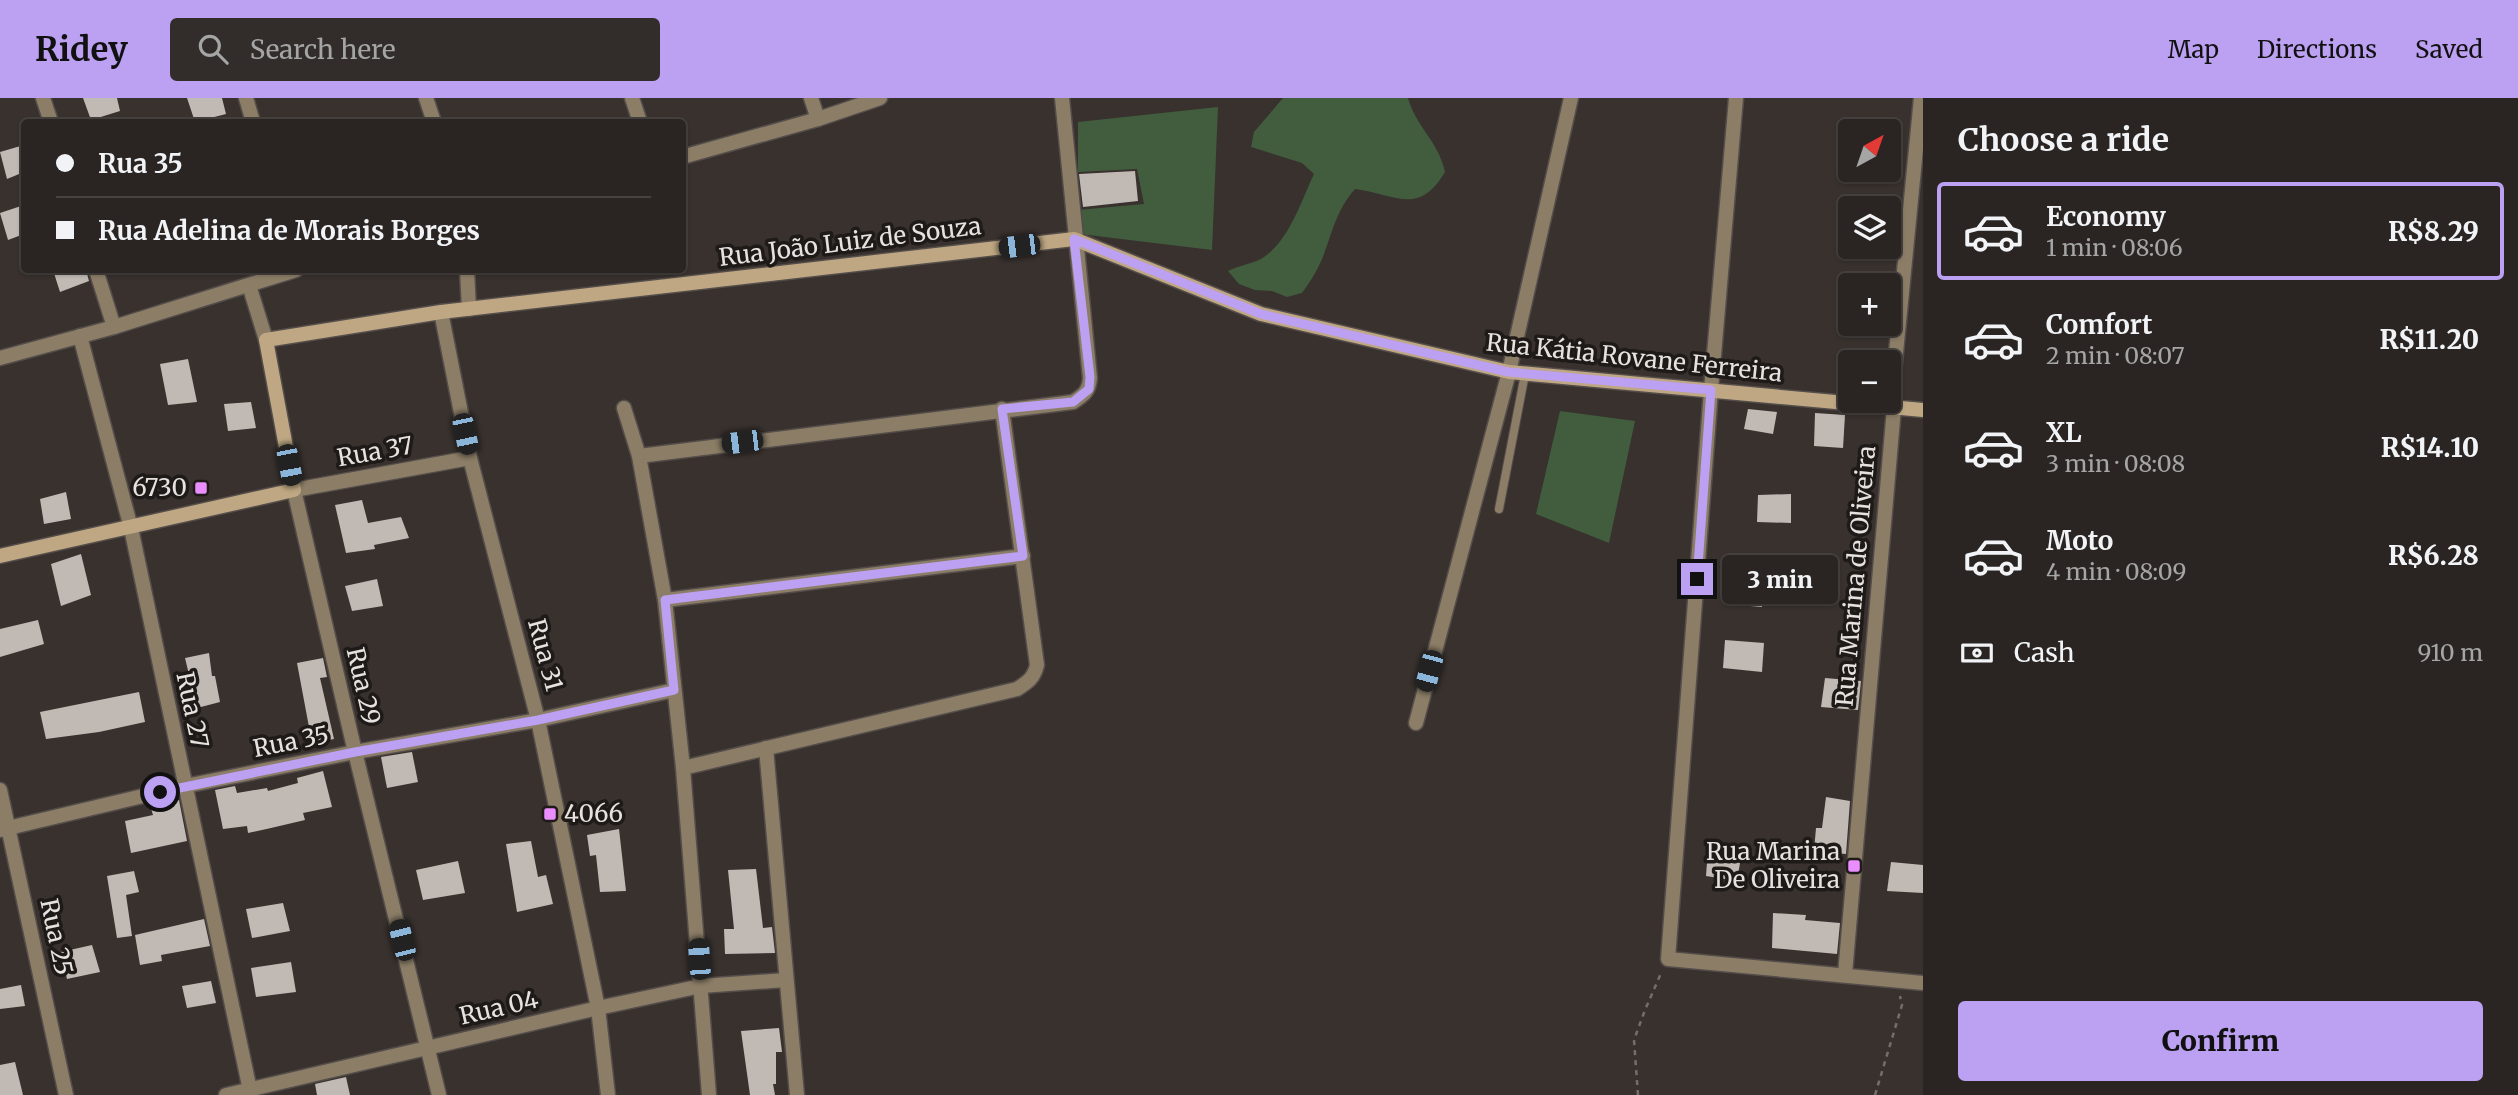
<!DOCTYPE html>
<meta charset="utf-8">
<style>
:root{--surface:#2a2522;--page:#322d2a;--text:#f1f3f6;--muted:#a5a5a5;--line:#464240;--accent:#bca0f2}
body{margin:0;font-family:Merriweather,serif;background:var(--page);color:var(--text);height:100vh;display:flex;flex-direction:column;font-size:26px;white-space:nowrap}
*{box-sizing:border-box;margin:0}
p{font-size:23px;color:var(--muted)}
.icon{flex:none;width:38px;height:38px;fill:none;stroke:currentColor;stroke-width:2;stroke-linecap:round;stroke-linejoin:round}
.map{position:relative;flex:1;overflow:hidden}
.panel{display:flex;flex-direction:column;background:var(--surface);width:595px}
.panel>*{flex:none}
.top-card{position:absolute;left:21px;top:21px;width:665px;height:154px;border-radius:7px;box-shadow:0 2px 5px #0004,0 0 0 2px var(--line);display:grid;align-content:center;height:154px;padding:0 35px;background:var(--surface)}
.needle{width:46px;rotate:40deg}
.tools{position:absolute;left:1838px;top:21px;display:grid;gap:14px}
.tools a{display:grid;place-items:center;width:63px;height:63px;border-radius:7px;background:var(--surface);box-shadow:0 2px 5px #0004,0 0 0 2px var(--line);font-size:35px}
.end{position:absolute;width:32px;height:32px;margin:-16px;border:9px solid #bca0f2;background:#111;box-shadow:0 0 0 4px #111}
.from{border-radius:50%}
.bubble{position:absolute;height:49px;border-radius:7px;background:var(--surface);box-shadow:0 2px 5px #0004,0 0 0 2px var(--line);font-size:23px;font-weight:800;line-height:49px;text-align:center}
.car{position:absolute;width:21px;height:42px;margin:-21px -10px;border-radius:9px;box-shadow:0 0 5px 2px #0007;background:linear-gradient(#222 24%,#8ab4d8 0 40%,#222 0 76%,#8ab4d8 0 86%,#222 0)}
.top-card b{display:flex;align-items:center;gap:24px;height:66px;font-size:26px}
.top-card b+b{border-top:2px solid var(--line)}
.top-card i{width:18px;height:18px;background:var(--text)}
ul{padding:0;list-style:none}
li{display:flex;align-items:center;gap:21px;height:98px;margin:0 14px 10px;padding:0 21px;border:4px solid transparent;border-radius:7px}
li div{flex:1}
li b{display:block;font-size:26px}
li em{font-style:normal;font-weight:800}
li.on{border-color:var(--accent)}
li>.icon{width:63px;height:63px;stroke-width:1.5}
h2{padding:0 35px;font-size:32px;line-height:84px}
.pay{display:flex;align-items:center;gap:18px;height:77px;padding:0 35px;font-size:26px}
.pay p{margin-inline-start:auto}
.button{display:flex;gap:14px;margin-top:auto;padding:14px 35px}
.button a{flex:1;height:80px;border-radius:7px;background:var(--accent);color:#111;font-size:28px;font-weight:800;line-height:80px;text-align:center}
header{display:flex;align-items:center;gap:42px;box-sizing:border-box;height:98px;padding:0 35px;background:var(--accent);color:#111}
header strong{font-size:33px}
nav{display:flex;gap:38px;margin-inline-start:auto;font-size:24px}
.search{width:490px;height:63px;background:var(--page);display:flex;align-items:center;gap:18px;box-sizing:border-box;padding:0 24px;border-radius:7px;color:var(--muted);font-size:26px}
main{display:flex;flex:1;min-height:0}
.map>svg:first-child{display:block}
.green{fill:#415d3e}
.building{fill:#c1bab4}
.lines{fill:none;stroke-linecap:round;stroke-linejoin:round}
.lane-casing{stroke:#544d4a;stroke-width:10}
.street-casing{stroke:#544d4a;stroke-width:17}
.secondary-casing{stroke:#544d4a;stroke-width:17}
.path{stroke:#756f6c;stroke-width:2.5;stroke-dasharray:5 5;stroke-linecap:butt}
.lane{stroke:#8b7d66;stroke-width:8}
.street{stroke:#8b7d66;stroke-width:14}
.secondary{stroke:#bea782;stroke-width:14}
.route{stroke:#bca0f2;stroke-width:9}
.poi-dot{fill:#ea8dfd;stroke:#1d1a18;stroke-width:2.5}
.labels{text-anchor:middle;stroke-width:7;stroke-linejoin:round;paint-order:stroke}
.street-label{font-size:24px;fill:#e7e2e0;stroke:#1d1a18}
.poi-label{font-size:24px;fill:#e7e2e0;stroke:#1d1a18;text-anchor:end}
</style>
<header>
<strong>Ridey</strong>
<div class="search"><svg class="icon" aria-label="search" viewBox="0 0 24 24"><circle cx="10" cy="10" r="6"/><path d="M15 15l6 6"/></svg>Search here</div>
<nav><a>Map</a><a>Directions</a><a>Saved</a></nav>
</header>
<main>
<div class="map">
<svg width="1923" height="997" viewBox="0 0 1923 997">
<rect width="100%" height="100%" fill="#38312e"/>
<g class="green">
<path d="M1283,0h125c8,29 31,44 37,74 -27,45 -49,22 -90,17 -20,23 -22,43 -33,70 -5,12 -12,23 -20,34l-15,4 -15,-6 -17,-1 -16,-6 -11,-13c10,-5 21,-7 31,-11 29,-15 42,-59 55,-86l-12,-11 -51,-16 3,-15z"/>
<path d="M1218,9l-6,143 -132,-16 -2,-24 66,-6 -7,-35 -59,3v-50z"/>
<path d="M1560,313l75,10 -26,122 -73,-29z"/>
</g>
<g class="building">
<path d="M83,0h34l3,13 -29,9z"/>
<path d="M187,0h35l4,16 -31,8z"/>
<path d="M24,47v27l-17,7 -7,-27z"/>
<path d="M1135,73l3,30 -55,6 -4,-33z"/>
<path d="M24,107v29l-16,6 -8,-27z"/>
<path d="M53,172h33l3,11 -29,11z"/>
<path d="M188,261l9,43 -29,3 -8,-41z"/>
<path d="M251,304l5,26 -28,3 -4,-27z"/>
<path d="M1748,311l29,3 -4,22 -29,-5z"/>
<path d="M1815,315l30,2 -2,33 -29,-2z"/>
<path d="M66,394l5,27 -27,5 -4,-25z"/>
<path d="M1791,396v29l-34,-1 1,-27z"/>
<path d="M362,402l6,23 33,-6 8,21 -35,7 1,4 -29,4 -11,-48z"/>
<path d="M1749,455l29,4 -2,22 -14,-2v30l-35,-3 1,-21 18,2z"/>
<path d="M81,456l10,41 -30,11 -10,-42z"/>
<path d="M377,481l6,27 -31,5 -7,-25z"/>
<path d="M38,522l6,24 -44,13v-28z"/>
<path d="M1725,542l39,3 -2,29 -39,-4z"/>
<path d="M209,555l3,23h3l5,26 -23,6 -12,-50z"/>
<path d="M323,560l4,19 -7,1 14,61 -22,4 -15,-80z"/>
<path d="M1825,580l36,3 -3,29 -37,-3z"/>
<path d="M139,594l6,30 -46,10 -53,7 -6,-27z"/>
<path d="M412,654l6,30 -31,6 -6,-31z"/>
<path d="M323,673l9,36 -29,6 2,7 -34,8 -23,5 -1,-7 -24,3 -8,-39 20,-4 2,7 30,-5 1,3 30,-8 -1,-5z"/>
<path d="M1826,699l24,4 -4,53 -32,-3 2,-23h6z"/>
<path d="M179,702l8,41 -56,12 -6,-32 28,-6 -3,-10z"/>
<path d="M619,731l7,62 -26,1 -4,-37 -6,1 -3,-21z"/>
<path d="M531,743l7,36 8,-2 7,29 -36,8 -11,-68z"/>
<path d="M1708,751l34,2 -5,30 -31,-5z"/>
<path d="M458,763l7,32 -42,7 -7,-30z"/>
<path d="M1891,764l32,3v28l-36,-2z"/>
<path d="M756,771l7,59 9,-1 3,26 -50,1 -1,-25h10l-6,-59z"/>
<path d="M134,773l5,21 -13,3 6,41 -15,2 -10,-62z"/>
<path d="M283,805l7,28 -38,7 -6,-29z"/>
<path d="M1773,815l33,2 -1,5 35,3 -3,31 -65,-6z"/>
<path d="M204,821l6,27 -49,9 1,6 -22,4 -5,-30z"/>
<path d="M92,847l8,27 -33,7 -6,-27z"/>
<path d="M291,864l5,30 -40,5 -5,-29z"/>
<path d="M211,883l5,22 -29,5 -5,-22z"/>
<path d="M21,887l4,21 -25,3v-20z"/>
<path d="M779,930l3,24h-6v32h-3l2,11h-25l-9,-64z"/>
<path d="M15,964l8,33h-23v-30z"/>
<path d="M346,979l4,18h-33l-2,-11z"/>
</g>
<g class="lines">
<defs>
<path id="lane" d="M1499,411l26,-135"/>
<g id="street">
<path d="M43,0l8,24"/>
<path d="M246,0l7,24"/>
<path d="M426,0l8,24"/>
<path d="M632,0l8,24"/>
<path d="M811,0l7,21"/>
<path d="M1736,0l-25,292 -43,569 255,24"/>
<path d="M682,59l136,-38 62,-21"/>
<path d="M96,172l18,57"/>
<path d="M467,172l2,39"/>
<path d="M249,187l17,55"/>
<path d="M441,214l29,146 68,262 60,288 10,87"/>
<path d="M80,238l51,192 120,567"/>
<path d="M0,260l114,-31 182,-57"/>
<path d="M624,310l15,48 26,144 18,168 26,327"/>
<path d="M639,358l434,-54c11,-7 16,-11 17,-24l-28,-280"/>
<path d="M665,502l358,-44"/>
<path d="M1416,625l93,-351 62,-274"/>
<path d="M766,650l31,347"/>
<path d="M683,670l334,-79c11,-7 17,-11 20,-24l-35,-256"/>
<path d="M0,692l66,305"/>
<path d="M0,732l185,-44 170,-34 183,-32 136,-30"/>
<path d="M1845,876l49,-566v-35l27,-275"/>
<path d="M226,997l372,-87 103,-22 85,-6"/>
<path d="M439,997l-84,-343 -61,-262 176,-32"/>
</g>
<path id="secondary" d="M0,458l294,-66 -28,-150 175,-28 633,-73 187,75 248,58 414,38"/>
</defs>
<use href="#lane" class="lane-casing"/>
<use href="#street" class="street-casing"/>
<use href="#secondary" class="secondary-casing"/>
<g class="path">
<path d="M1638,997l-4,-55 11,-30 17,-39"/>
<path d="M1875,997l27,-90 -2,-9"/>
</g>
<use href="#lane" class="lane"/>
<use href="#street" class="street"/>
<use href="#secondary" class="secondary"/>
</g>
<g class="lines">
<path class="route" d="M160,694l195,-40 183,-32 136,-30 -9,-90 358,-44 -21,-147 71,-7 16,-13 1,-12 -16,-138 187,75 247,58 203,18 -14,189"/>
</g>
<g class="poi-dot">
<rect x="194" y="383" width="14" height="14" rx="3.5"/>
<rect x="543" y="709" width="14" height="14" rx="3.5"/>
<rect x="1847" y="761" width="14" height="14" rx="3.5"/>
</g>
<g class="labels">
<g class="street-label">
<text transform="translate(850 144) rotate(-7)" y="8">Rua João Luiz de Souza</text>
<text transform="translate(1634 260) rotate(6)" y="8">Rua Kátia Rovane Ferreira</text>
<text transform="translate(375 354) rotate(-10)" y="8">Rua 37</text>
<text transform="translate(1856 478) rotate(-85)" y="8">Rua Marina de Oliveira</text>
<text transform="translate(545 557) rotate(75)" y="8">Rua 31</text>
<text transform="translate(363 588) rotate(77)" y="8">Rua 29</text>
<text transform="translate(192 612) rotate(78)" y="8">Rua 27</text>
<text transform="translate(291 644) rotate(-11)" y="8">Rua 35</text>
<text transform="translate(56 839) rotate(78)" y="8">Rua 25</text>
<text transform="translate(499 910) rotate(-13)" y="8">Rua 04</text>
</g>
<g class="poi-label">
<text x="187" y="398">6730</text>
<text x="564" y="724" text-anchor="start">4066</text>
<text x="1840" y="762">Rua Marina<tspan x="1840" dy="28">De Oliveira</tspan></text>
</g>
</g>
</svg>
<div class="tools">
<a><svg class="needle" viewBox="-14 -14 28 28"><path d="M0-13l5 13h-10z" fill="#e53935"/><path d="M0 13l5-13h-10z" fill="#a5a5a5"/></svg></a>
<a><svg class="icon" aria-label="layers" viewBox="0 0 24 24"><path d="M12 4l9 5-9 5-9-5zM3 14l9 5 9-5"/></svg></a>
<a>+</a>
<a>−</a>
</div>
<i class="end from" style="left:160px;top:694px"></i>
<i class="end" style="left:1697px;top:481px"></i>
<div class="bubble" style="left:1722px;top:457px;width:116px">3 min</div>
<i class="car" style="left:1019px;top:148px;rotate:263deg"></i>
<i class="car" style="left:465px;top:336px;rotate:168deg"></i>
<i class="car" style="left:742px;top:344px;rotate:263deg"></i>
<i class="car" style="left:289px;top:367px;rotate:169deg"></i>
<i class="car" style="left:1429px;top:573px;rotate:195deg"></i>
<i class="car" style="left:402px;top:842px;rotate:346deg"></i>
<i class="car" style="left:699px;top:861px;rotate:356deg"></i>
<div class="top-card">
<b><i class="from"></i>Rua 35</b>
<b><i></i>Rua Adelina de Morais Borges</b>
</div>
</div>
<section class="panel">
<h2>Choose a ride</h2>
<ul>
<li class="on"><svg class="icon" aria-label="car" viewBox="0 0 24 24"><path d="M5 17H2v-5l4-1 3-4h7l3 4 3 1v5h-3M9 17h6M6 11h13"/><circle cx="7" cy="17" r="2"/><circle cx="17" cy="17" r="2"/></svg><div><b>Economy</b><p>1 min · 08:06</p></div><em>R$8.29</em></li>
<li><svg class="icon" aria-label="car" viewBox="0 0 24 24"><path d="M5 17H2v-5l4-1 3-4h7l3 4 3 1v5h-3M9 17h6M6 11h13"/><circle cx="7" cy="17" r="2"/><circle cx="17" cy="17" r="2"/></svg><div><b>Comfort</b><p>2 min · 08:07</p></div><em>R$11.20</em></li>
<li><svg class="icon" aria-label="car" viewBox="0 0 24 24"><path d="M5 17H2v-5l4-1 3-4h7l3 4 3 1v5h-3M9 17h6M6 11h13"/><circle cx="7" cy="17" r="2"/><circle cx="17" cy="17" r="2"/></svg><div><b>XL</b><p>3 min · 08:08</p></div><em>R$14.10</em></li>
<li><svg class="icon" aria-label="car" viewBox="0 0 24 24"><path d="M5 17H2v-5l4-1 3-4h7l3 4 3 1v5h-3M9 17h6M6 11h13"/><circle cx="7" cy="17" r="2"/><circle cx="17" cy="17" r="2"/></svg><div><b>Moto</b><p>4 min · 08:09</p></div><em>R$6.28</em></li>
</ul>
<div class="pay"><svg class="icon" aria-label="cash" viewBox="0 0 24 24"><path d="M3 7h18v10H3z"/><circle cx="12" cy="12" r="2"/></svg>Cash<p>910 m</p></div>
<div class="button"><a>Confirm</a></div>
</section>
</main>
